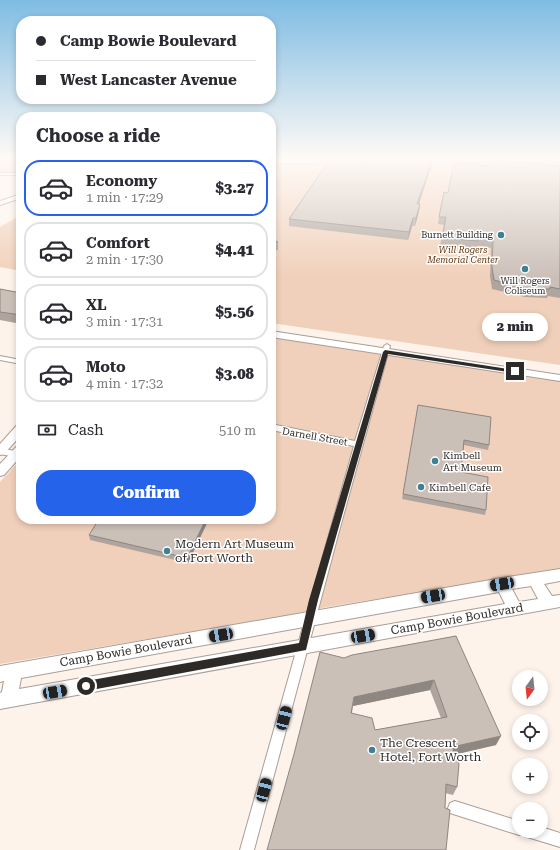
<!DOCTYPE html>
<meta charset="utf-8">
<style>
:root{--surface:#fff;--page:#f2f2f3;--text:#2b2b33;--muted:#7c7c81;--line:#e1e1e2;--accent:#2563eb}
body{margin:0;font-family:"Roboto Serif",serif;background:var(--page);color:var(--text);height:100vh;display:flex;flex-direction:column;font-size:15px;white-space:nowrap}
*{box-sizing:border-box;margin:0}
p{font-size:13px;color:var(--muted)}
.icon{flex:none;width:22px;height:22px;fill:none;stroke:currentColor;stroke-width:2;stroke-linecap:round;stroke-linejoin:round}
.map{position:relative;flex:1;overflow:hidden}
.drawer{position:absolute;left:16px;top:112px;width:260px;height:412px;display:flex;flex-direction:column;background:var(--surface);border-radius:16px;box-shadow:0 2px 6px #0003}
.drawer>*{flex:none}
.guide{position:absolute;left:16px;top:16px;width:260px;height:88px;border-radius:16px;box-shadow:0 2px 6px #0003;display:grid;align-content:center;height:88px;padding:0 20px;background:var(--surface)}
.needle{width:26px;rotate:195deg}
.controls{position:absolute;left:512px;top:670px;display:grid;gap:8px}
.controls a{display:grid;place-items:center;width:36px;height:36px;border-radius:50%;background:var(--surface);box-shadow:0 2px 6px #0003;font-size:20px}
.end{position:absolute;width:18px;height:18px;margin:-9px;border:5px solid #2e2a27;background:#fff;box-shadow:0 0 0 2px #fff}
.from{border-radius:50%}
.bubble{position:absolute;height:28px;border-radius:14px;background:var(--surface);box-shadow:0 2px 6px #0003;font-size:13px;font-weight:800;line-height:28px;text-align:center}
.car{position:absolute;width:12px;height:24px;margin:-12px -6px;border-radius:5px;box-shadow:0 0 3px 1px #0007;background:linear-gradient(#222 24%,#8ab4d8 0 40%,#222 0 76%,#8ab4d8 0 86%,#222 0)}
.guide b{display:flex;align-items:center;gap:14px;height:38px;font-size:15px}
.guide b+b{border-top:1px solid var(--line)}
.guide i{width:10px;height:10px;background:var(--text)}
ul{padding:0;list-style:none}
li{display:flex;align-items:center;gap:12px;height:56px;margin:0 8px 6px;padding:0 12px;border:2px solid var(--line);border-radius:16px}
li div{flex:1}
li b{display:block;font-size:15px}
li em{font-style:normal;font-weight:800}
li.selected{border-color:var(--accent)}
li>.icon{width:36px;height:36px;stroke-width:1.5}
h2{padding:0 20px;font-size:18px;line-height:48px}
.pay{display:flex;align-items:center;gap:10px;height:44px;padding:0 20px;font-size:15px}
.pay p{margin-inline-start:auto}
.action{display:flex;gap:8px;margin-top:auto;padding:8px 20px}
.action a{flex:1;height:46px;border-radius:16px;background:var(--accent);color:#fff;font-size:16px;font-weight:800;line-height:46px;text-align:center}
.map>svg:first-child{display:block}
.green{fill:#f0d0ba}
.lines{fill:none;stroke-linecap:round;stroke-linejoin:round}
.street-casing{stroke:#a99e97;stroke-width:2}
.secondary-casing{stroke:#a99e97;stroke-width:2}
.street{fill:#fff;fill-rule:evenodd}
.secondary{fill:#fff;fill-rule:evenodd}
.wall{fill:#afa59e;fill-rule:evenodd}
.shaded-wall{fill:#8e8681}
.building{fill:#cbc0b8;stroke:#8e8681;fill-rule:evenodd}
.route{fill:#2e2a27}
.poi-dot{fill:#3f8192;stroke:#fff;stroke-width:1.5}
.labels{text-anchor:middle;stroke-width:3;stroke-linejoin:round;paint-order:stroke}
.far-poi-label{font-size:9px;fill:#2e2a27;stroke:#fff;text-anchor:end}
.far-park-label{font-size:9px;font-style:italic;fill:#62340a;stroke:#fff}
.street-label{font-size:10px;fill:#2e2a27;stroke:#fff}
.poi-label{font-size:10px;fill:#2e2a27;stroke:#fff;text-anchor:start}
.near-poi-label{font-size:12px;fill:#2e2a27;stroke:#fff;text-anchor:start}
.near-street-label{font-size:12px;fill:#2e2a27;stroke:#fff}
</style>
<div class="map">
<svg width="560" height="850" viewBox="0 0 560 850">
<rect width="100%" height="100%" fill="#fef3eb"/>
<g class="green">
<rect x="0" y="159" width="21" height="13"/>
<path d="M386,159h29l6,3h25l2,-3h112v206l-289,-42v-159h32z"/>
<path d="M21,215v56l-21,-4v-40z"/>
<path d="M271,337l289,44v188l-233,38 -37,8 -290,49v-182l21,-23v60h250z"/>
</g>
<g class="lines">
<defs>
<g id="street">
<rect x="0" y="173" width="21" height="2"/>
<path d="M387,344l3,2 -52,189 -84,315h-14l114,-404 -83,-16v-6l84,17 29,-95z"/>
<path d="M0,356l21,4v4l-21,-4z"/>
<path d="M0,448l19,4 1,2 -4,3 -16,-3z"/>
<path d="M455,801l64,20v10h22v-4l19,6v14l-36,-11 -1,-2 -4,1 -69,-22 -2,-5 2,-5z"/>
</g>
<g id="secondary">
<path d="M271,159h50l1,1 -10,3h-41z"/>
<path d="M21,194v4l-21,7v-4z"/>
<path d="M271,331l289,44v6l-289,-44z"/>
<path d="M21,424v11l-17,19 -4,1v-11l17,-19z"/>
<path d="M21,445v11l-17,19 -4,1v-12l17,-18z"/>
<path d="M560,569v12l-16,3 8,12 8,-1v12l-560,102v-16l2,-1 2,-11 -4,1v-16l502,-88zM531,586l7,13 -19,3 -7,-13zM499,592l6,12 -486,85 2,-11z"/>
</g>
</defs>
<use href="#street" class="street-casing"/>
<use href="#secondary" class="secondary-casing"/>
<use href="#street" class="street"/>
<use href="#secondary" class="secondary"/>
</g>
<g class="wall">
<path d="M490,160l70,6v132l-12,-2 -1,2 -22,-1 -33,-8 -2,-13 1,-28 -14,-2 -1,3 -36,-4 5,-20 -7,-1 1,-7 9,-24 41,-27z"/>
<path d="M431,167l-12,37h1l-1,7 -4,15h-3l-4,14 -119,-14v-7z"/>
<path d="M271,238l7,4v8l-7,1z"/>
<path d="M0,289l21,4v31l-21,-4z"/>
<path d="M418,405l71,40 -1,5 -24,-5 -3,27 25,38 -1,5 -83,-16z"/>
<path d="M209,519l-21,44 -98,-23 -1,-5z"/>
<path d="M456,636l40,109 -41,9 2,33 -4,8 -8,-2v15l-178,42 77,-192zM430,690l11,28 -66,12 -23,-17 1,-7z"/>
</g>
<g class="shaded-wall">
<path d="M432,161l-1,6 -15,44 1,-7z"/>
<path d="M420,204l-1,7 -4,15 1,-8z"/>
<path d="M413,218l-1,8 -4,14 1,-8z"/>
<path d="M206,519h3l-21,44 -1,-5z"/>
<path d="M434,680l-4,10 -77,16 1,-9z"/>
<path d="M501,736l-5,9 -47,11 3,-9z"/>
</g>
<g class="building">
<path d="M330,159h24l18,2 1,-2h39l20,2 -15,43h3l-4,14h-3l-4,14 -120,-13z"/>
<path d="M490,160l70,6v123l-10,-2v2h-22l-34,-9 -2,-13 1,-27 -15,-2v3l-36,-3 4,-21h-7l5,-25 4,1 6,-30 36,3z"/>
<path d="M271,238l7,4 -7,1z"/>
<path d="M0,289l21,4v22l-21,-3z"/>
<path d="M418,405l73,12 -2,28 -25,-5 -3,32 27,5 -2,33 -83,-16z"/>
<path d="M99,519h107l-19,39 -98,-23z"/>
<path d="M456,636l45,100 -49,11 7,17 -2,23 -11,-3 -1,24 5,2 -4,40h-179l27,-96 26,-102 24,6 8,-3zM434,680l13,37 -72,13 -3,-12 -21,-5 3,-16z"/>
</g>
<linearGradient id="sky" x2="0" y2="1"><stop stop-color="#7fbce3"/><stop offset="0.57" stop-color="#fffaf6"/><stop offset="1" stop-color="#fffaf6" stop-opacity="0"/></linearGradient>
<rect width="560" height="278" fill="url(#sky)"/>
<path class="route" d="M385,350l130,20 3,1 -3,2 -127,-19 -70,246 -12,50 -220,41 -3,-2 -2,-3 2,-3 3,-2 213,-38 10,-43 74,-248z"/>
<g class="poi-dot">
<circle cx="501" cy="235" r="4"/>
<circle cx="525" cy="269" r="4"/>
<circle cx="435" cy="461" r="4"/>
<circle cx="421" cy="487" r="4"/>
<circle cx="167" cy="551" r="4"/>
<circle cx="372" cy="750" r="4"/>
</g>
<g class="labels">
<g class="far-poi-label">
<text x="493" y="238">Burnett Building</text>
<text x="525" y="284" text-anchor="middle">Will Rogers<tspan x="525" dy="10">Coliseum</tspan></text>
</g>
<g class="far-park-label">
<text x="463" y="253">Will Rogers<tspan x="463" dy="10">Memorial Center</tspan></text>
</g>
<g class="street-label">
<text transform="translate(315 436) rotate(10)" y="4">Darnell Street</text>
</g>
<g class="poi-label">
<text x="443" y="459">Kimbell<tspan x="443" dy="12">Art Museum</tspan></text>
<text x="429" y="491">Kimbell Cafe</text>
</g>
<g class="near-poi-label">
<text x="175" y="548">Modern Art Museum<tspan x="175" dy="14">of Fort Worth</tspan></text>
<text x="380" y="747">The Crescent<tspan x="380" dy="14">Hotel, Fort Worth</tspan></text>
</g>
<g class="near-street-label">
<text transform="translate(457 619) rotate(-10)" y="4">Camp Bowie Boulevard</text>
<text transform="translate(126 651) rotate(-10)" y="4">Camp Bowie Boulevard</text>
</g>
</g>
</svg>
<div class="controls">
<a><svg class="needle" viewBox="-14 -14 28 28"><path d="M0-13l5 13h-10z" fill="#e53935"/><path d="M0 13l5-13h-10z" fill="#7c7c81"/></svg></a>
<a><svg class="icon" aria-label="locate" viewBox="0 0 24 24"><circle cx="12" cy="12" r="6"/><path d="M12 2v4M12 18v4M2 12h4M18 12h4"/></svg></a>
<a>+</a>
<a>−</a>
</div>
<i class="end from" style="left:86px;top:686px"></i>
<i class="end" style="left:515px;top:371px"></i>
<div class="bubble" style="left:482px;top:313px;width:66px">2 min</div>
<i class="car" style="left:502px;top:584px;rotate:261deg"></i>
<i class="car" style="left:433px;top:596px;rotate:260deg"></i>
<i class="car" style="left:221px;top:635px;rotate:260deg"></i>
<i class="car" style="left:363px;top:636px;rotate:80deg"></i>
<i class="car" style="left:55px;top:692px;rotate:80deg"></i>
<i class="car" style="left:284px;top:718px;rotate:15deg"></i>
<i class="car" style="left:264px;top:790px;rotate:15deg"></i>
<div class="guide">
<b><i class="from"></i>Camp Bowie Boulevard</b>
<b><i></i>West Lancaster Avenue</b>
</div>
<section class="drawer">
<h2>Choose a ride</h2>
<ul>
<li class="selected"><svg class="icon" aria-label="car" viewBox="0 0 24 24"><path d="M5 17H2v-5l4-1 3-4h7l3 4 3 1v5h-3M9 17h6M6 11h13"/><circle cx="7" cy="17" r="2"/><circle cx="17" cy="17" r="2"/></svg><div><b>Economy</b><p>1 min · 17:29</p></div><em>$3.27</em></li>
<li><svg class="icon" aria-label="car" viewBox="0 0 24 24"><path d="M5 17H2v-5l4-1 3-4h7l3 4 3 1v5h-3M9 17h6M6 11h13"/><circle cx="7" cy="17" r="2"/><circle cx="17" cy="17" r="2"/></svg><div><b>Comfort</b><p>2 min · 17:30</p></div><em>$4.41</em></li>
<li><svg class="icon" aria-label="car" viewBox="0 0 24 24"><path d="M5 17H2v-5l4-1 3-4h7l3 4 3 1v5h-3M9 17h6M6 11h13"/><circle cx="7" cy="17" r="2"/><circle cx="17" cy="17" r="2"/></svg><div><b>XL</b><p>3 min · 17:31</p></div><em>$5.56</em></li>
<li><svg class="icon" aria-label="car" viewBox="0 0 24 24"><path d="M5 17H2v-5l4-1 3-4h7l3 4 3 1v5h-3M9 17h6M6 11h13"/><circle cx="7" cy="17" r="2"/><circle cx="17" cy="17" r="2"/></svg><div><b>Moto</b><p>4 min · 17:32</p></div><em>$3.08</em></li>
</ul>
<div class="pay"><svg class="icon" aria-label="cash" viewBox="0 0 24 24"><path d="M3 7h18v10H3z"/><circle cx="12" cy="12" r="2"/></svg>Cash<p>510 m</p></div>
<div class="action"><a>Confirm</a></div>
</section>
</div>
